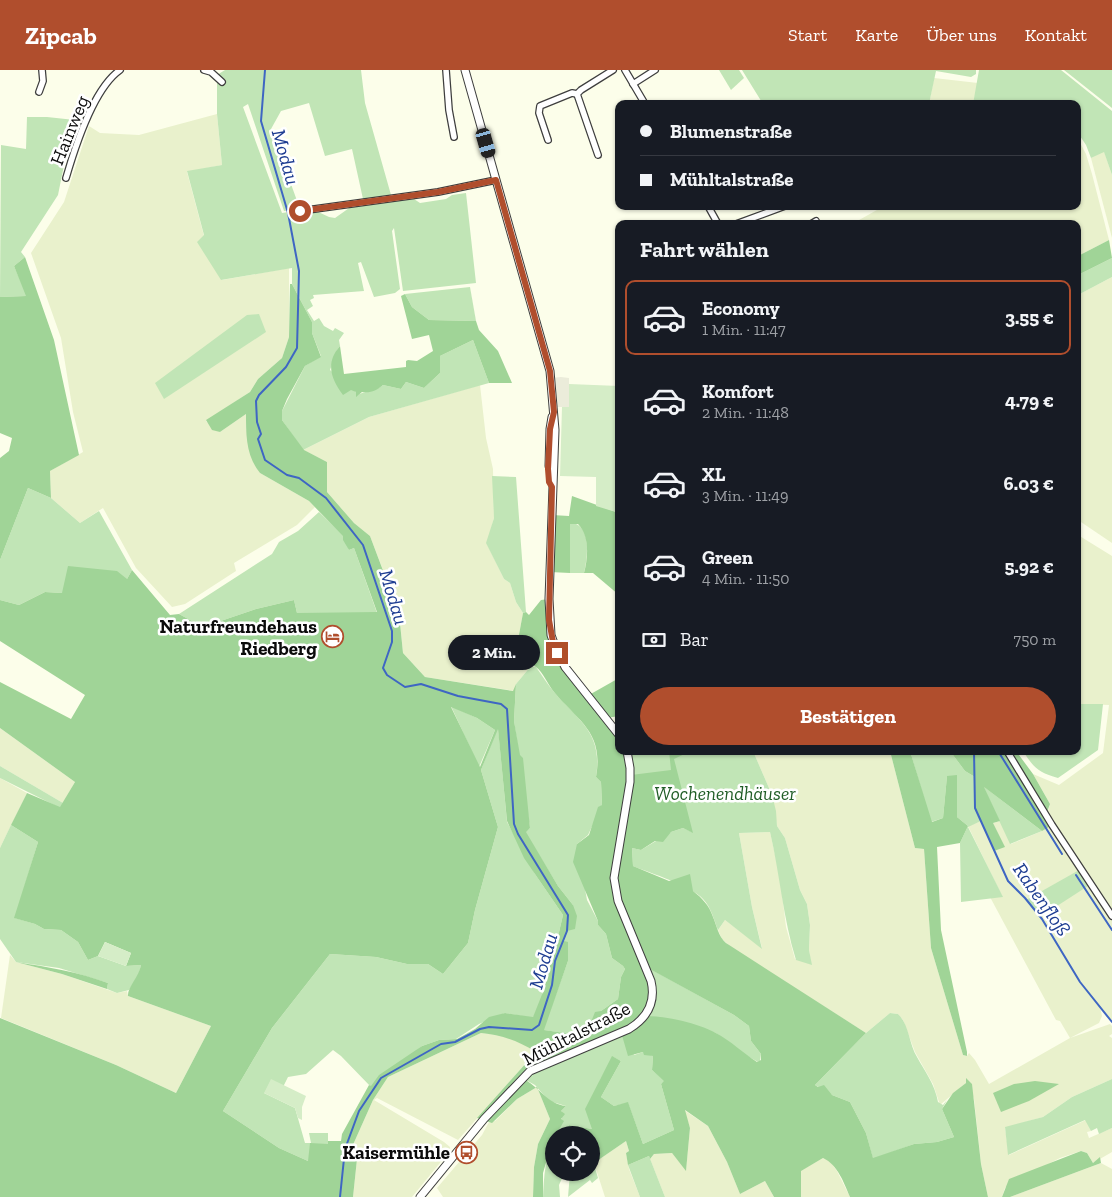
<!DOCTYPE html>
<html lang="de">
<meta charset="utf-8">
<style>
:root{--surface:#171b24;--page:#242831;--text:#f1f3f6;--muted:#9ea1a6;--line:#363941;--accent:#b04e2d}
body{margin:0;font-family:"Zilla Slab",serif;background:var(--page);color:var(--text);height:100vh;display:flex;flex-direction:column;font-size:19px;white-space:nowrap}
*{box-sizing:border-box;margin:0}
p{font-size:16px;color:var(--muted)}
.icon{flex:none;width:28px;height:28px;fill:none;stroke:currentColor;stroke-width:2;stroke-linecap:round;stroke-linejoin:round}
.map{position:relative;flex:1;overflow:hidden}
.panel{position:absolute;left:615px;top:150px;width:466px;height:535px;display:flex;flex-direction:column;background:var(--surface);border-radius:10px;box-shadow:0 1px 4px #0004}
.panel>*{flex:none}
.guide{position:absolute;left:615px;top:30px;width:466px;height:110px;border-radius:10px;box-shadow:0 1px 4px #0004;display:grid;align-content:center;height:110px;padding:0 25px;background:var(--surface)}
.controls{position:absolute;left:545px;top:1056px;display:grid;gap:10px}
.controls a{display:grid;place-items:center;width:55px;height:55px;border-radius:50%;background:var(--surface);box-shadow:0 1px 4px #0004;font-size:25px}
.end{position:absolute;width:22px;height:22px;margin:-11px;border:6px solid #b04e2d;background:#fff;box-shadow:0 0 0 2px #fff}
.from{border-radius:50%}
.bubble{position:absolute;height:35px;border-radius:18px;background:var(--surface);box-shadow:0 1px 4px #0004;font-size:16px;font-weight:800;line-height:35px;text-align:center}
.car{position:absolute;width:15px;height:30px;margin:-15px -8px;border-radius:6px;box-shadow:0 0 4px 1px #0007;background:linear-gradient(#222 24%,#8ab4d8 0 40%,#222 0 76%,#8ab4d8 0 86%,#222 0)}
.guide b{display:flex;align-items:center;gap:18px;height:48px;font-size:19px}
.guide b+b{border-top:1px solid var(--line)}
.guide i{width:12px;height:12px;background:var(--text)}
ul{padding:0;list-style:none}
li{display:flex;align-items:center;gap:15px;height:75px;margin:0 10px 8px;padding:0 15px;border:2px solid transparent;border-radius:10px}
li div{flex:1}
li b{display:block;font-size:19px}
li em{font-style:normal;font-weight:800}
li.current{border-color:var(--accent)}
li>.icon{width:45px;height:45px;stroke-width:1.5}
h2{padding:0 25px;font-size:22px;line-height:60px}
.pay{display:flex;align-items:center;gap:12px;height:55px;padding:0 25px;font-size:19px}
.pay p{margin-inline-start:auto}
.action{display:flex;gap:10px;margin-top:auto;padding:10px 25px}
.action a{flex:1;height:58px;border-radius:30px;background:var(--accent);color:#fff;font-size:20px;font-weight:800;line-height:58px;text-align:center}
header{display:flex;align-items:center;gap:30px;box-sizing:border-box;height:70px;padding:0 25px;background:var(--accent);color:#fff}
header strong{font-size:24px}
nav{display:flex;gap:28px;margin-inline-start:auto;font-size:18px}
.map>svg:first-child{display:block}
.farmland{fill:#e9f1cc}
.green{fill:#c1e5b6}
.forest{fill:#a0d497;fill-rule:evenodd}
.pitch{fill:#d5edc7}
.plaza{fill:#ebecda}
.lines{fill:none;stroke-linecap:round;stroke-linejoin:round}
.stream{stroke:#3e66c3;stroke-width:2}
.minor-casing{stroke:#3e3e3e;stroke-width:8}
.tertiary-casing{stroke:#3e3e3e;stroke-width:9}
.minor{stroke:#fff;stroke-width:5.5}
.tertiary{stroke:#fff;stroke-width:7}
.route{stroke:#b04e2d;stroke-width:6}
.labels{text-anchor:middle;stroke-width:5;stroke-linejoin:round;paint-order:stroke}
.street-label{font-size:19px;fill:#0b0b0b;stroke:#fff}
.poi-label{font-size:19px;font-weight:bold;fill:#0b0b0b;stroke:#fff;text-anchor:end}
.park-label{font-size:19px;font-style:italic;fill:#205d26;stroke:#fff}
.water-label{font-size:20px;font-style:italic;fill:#1e3d92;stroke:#fff}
</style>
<header>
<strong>Zipcab</strong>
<nav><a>Start</a><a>Karte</a><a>Über uns</a><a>Kontakt</a></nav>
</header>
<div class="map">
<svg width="1112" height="1127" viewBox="0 0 1112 1127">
<rect width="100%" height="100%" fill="#fcfeea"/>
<g class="farmland">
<path d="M934,8l44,5 -5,21h-44z"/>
<path d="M217,44l5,51 -35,7 17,64 18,44 67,-12v69l-7,21 -24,21 -8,13 -44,29 14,11 26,-18v14l14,45 49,28 6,6 -18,18 -63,38 2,8 -51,33 -13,3 -36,-39 -33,-60 -23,15 -29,-25 -1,-27 33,-19 -10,-40 -12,-74 -30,-85 33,-51 25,-76 11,7 39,2z"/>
<path d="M1078,69l8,15 6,20 17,66 -31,16v-32h-226l32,-18h194z"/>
<path d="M1104,81l8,24v63l-21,-80z"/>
<path d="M1112,207v266l-34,-23v-225z"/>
<path d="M480,315l6,53 7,31 1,49 -7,26 17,35 6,4 6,19 7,11 -5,27 4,22 9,4 -15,18 -2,7 -89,-14 -22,-24 -4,-41 -29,-76 -16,-13 -27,-31v-30l-24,-12 66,-33z"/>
<path d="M1078,465l34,21v466l-12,-15 2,9 -3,7 -29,15 40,-14 2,2v8l-3,2 3,2v41l-40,18 -29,20 -38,11 4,27 77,-35 5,11 -4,1 2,6 23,-10v24l-19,11 -6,-10 -6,-2 -21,7 -51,26 -4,4 -3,9h-14l-7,-33 -7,-65 -8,-20v4l-26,22 -7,-21 -18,-32 -12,-32 -5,-6 -8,-1 -24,20 -133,-84 -11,-10 -4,-9 7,-10 37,28 -10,-41 -13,-74 31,-1 10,45 6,50 9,32 16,5 -2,-14 1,-25 -3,-21 -7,-14 -15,-52 -8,-12 -5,-31 -19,-44h137l25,97 9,1 7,99 32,107 4,1 2,-3 6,7 14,24 81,-46 -10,-17 -4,-1 -66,-123 12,-1 -34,-70 13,-5 13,30 -1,-28 7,-2 11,23 31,-13 8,-27 -17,-30 26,11 44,-32 6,-48 -31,-1z"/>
<path d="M0,658l75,54 -12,21 -63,-37z"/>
<path d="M0,708l27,15 -27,55z"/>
<path d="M10,885l6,7 46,12 55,19 10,-2 1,5 83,30 -35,67 -60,-28 -115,-47z"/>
<path d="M481,963l17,2 21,6 17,11 -78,88 -81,-42 -3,2 70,42 6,5 -1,5 -37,45h-59l4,-38 -7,-1 2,-11 21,-47 15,-23z"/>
<path d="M537,1017l13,32 -12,25 -4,23 -1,30h-90l-6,-9 45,-53 7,-13 6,-1 22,-22z"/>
<path d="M684,1040l24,16 19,36 13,32 25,-13 9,16h-109l-15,-38 4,-5 18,-1 14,17 4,-42z"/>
<path d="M626,1071l3,10 -3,2 3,16 11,28h-35l-11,-34z"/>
<path d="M823,1088l7,3 7,10 13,26h-49l-1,-26z"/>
<path d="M1101,1093l11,6v28h-102z"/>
</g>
<g class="green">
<path d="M225,0h136l4,33 26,92 -28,4 -11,-50 -27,7 -16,-53 -28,8 -10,18 29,80 -16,2 -36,-107 -5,3 39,106 30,-4 17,8 6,1 17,-12 62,-7 6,4 26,-4 6,-4 14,-2 10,90 -73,8 -9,-63 -2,3 8,58 -5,4 -21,4 -13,-35 -3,1 6,28 -51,4 1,3 -4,2 3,6 -6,4 7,11 5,-3 5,8 9,5 2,-3 9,5 -5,7 1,6 -3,4 -7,20 26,22v4c9,-6 19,-4 27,-11l18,4 5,-7 18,6 16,-15v-17l33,-16 16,43 -120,34 -66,33 -21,-30v-9l23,-45 16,-10 -9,-23v-11l-20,-38v-16l-71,12 -24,-38 7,-7 -17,-64 35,-6 -5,-51v-39z"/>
<path d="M719,0h20l5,8 -13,12z"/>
<path d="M742,0h234v4l-5,3 -35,-6 -7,33h-166z"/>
<path d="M979,0h82l51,41v64l-8,-23 -13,6 -5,-13 -8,-12v-29h-105z"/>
<path d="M1064,0h48v38l-5,-4z"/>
<path d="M27,47h20l37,4 -20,44 -6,30 -37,57 4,5 -11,9 13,30 -27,1 1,-152 25,4z"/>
<path d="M1112,188v19l-34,18v-20z"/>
<path d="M470,217l6,34 -47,-1 -17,-13 -7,-13z"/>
<path d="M259,244l7,18 -102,67 -9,-16 92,-68z"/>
<path d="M492,406l24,1 10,135 -3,1 -7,-11 -6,-19 -6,-4 -18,-36 8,-25z"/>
<path d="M28,418l23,10 29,25 19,-12 33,59 -5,9 -65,14 -17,-1 -26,13 -19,-5v-40z"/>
<path d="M319,442l25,24 5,14 5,-2 23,65h-80l-3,-13 -38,9 -53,18 -24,-13 93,-60 7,-12 19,-11z"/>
<path d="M574,453c18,6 13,36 10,50h-14v-49z"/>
<path d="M531,596l5,1c6,8 11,17 18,25 25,29 49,41 42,85l5,5 1,23 -14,30 -11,9 10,56 11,21v4l8,9 6,24 11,8 2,3 -4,8 -3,22 -17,12 -10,11 -13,5 -6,7 -29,-4 25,-69 -4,-20 9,-36 -15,-19 -33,-54 5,-4 -16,-107 2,-37z"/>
<path d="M1078,634h25l-5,46 -40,28c-19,-5 -25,-11 -35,-27h55z"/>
<path d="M451,636l26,12 18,12 -16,37z"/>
<path d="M498,657l9,95 28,52 28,41 -11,47 -8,9 -2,26 -9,21 -28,-5 -26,11 -23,15 -17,1 -17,6 -51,41 -30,-31 -8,-6 -27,24 -18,3 -5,10 -19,6 31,15 10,35h6l-2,-10h19v8h13l-33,20 -29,-13 -56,-37 49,-83 58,-74 46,3 31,7h21l15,10 25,-31 7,-33 23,-83 -17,-57z"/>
<path d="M627,681h126l19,44 4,16 1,15 8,12 15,52 7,14 3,21 -1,25 3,15 -16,-5c-13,-42 -16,-85 -26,-128l-31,1 13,74 10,42 -37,-29 -7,10c-4,-10 -7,-23 -15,-31 -11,-13 -53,-26 -70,-33l-1,-18 9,2 30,-18 12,-4 9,4 -61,-57z"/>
<path d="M910,681h40l15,20 10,6v31l6,13 -13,6 35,70 -42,5 -1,-59 8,-17 -11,-9v-41h-10l-4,42 -12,4z"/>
<path d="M0,696l63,37 -3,5 -60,-30z"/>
<path d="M983,716l59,45 -32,13z"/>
<path d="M11,755l27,17 -23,76 20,6 9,5 17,1 17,12 10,18 10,-4 28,10 15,-1 -2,9 -10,16 -12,3 -10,-4 1,-6 -49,-15 -43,-6 -16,-23v-91z"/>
<path d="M1081,799l10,15 -51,33 -14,-17z"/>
<path d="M647,897l87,48 15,11 2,15 10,13 -1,7 -2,1 -16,-9 -26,-20 -71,-17z"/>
<path d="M890,943l8,1c11,10 11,30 19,43 7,13 18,27 21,45l5,3 4,-5 -5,9 12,28 -17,5 -23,2 -41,15 -7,-26 -16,-31 -18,-7 -17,-10 51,-52z"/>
<path d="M622,962l12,23 9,-3 10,4 -1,14 13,11 -4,3 13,46 -31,14 -15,-41 -14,3 -13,-9 20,-36 -8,-4 -13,23 -8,49 -23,-4 -7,10h-6l7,-14 -2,-1 2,-6 -2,-3 5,-5 -17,-5 -14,-16 -13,-7z"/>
<path d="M1112,1009v49l-13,6 -2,-6 -6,3 -6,-11 -77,35 -3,-28 38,-10 29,-20z"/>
<path d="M554,1069v33l10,2 -5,11 1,12h-17c1,-23 2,-37 11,-58z"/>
<path d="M649,1086l16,41h-25l-12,-32z"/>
<path d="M593,1091l5,17 -6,5 -2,-3 -22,17 2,-24 21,-1z"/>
</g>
<g class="forest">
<path d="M1109,170l3,18 -34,17v-19z"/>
<path d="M25,187l29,83 25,115 -29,16 1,27 -23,-10 -28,72v-102l9,-7 3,-13 -12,-5v-136l26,-1 -12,-30z"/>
<path d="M290,214h2l20,38v11l9,24 -16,9 -18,33 -5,12v9l22,30 23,12v30l27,31 16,13 29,77 4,40 22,24 88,14 3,-7 -2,37 6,34 3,3 7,70 -4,4 32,54 15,19 4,11 -2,13 -8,2 -3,10 4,1v19l-24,69 28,4 6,-7 13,-5 4,-10 6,-1 17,-12 3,-22 4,-8 -2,-3 -11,-8 -6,-24 -8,-9v-4l-25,-59 4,-18 12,-9 9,-28 4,-2 -1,-23 -5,-5c8,-45 -17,-55 -42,-85 -6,-7 -11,-20 -18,-25 -13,-8 -20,-5 -23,-23l5,-4 5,-27 3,-1 3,3 12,-15 8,-1 7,50 33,46 30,-17v38l-12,2 12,17v16h8l4,24 40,-5 -2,-19h22l-17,8 19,74 -10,-5 -12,4 -8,10 -8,-1 -14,9 -9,-2 1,18 36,15 21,-7 3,17c9,7 16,14 20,26 4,9 5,19 13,26l140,90 -51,52 3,2 6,-2 8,10 18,7 16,31 7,25 41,-14 23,-2 17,-5 -12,-28 11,-16 13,-10v-5l6,6 9,80 7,33h-138c-6,-14 -12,-32 -27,-39l-22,13v26h-27l-9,-16 -25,13 -13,-32 -19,-36 -23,-16 5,18 -4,43 -14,-18 -18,1 -4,5 -1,-3 -21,9 -2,-12 3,-2 -3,-10 -32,22 -3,-1v-27h-29l7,-10 23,4 -7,-20 27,-53 9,5 -20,36 13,9 14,-4 15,42 31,-14 -13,-46 3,-3 -12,-11 1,-14 -9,-1 -1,-3 -15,4 -7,-24 -99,46c18,9 25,26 44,28l-5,5 4,3 -4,5 3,2 -8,14h-2l-11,38v24h-10l1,-30 4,-23 12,-25 -13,-32 -20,12 -25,24 -15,-5 59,-66c-18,-11 -34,-17 -55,-19l-93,44 -15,23 -21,47 -2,10 7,2 -4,38h-353v-179l116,47 60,28 35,-67 -83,-30c-1,-8 11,-19 13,-31l-15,1 5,-13 -26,-11 -7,14 -10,4 -10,-18 -17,-12 -17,-1 -9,-5 -21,-6 24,-76 -27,-17 16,-32 33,14 15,-25 -75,-54v-46l71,37 14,-24 -85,-54v-41l19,5 26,-13 17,1 6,-27 49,5 10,8 5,-9 38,45 9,-1 24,13 53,-18 38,-9 3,13 80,-1 -23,-64 -5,2 -6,-10v-4l-34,-35 -49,-28c-14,-17 -14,-38 -14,-59l-26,18 -8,-2 -6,-10 44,-28 8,-13 24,-21 7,-21zM451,637l26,11 18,12 -15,37zM498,659l9,92 17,37 39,57 -11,47 -14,19 5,11 -10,25 -28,-4 -16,4 -14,12 -18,10 -18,1 -17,6 -43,29 -8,11 -2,-1 -27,49 -1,7h-13v3l-18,-1 -2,18 -29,-13 -56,-37 49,-83 58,-74 46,3 31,7h21l15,10 25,-31 7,-33 23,-83 -17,-57zM648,898l86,47 15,11 2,15 10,13v6l-4,2c-14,-9 -26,-21 -41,-29 -18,-10 -50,-17 -70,-17l5,-35z"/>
<path d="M405,224l7,13 17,13 47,1 3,9 19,21 14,32h-23l-16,-43 -33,16v17l-16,15 -18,-6 -5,7 -18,-4c-7,6 -12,8 -21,7l-6,5v-5l-5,-2 -8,5c-12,-16 -18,-32 -3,-49l4,28 62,-7v-6l2,-1 9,1 16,-10 -4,-16 -17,4 -11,-43z"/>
<path d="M572,426l47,17v82l-26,-22h-9c4,-15 6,-37 -6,-49h-8v49l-20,-1 2,-57 17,1z"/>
<path d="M890,681h20l22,71 11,-4 4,-42 10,-1v42l11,9 -8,17 -23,4 4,83 26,122v4l-4,-1 -32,-107 -7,-99 -9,-1z"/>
<path d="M950,681h66l17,23 17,30 -4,11 6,10 -10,6 -58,-44 16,34 -7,2 12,24 -11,4 -19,-43v-31l-10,-6z"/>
<path d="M16,892c32,5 62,10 92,21l-1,6 -45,-15z"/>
<path d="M1035,1011l24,3 -30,17 -28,11 -8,-19 21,-9z"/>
<path d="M1081,1081l6,2 6,10 7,-6 1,6 -91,34h-8l7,-18z"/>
</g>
<g class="pitch">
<path d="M569,314l50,2v127l-23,-7v-29l-36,-1 2,-69h7z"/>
<path d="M105,872l26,11 -5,13 -28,-10z"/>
<path d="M271,1009l35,17 -4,11v13l-4,-2 -3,-10 -31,-15z"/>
</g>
<path class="plaza" d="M561,307l8,1v29h-15l-3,-29z"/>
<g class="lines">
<g class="stream">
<path d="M265,0l-4,51 27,92 11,58 -2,77 -11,19 -27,28 -3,6 1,21 4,12 -3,5 7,21 22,15 12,3 27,20 37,47 29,86v11l-9,26 4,7 18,12 16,-3 37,12 43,8 6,5 7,115 4,10 50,81 -1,16 -12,30 -3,24 -13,40 -7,5 -43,-3 -9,2 -25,13 -14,2 -60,34 -22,33 -14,38 -5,48"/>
<path d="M974,681l1,57 33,73 17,17 17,21 38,63 32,40"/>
<path d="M998,681l64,103"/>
<path d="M1076,805l36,55"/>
</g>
<defs>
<g id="minor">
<path d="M204,0l7,2 11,10"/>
<path d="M446,0l3,40 5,27"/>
<path d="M625,0l20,34"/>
<path d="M633,14l22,-14"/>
<path d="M39,22l4,-11 -1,-11"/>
<path d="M548,70l-9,-27 1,-7 32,-13 5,1"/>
<path d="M598,85l-21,-61 4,-4 32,-20"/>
<path d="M66,108c9,-31 27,-89 54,-108"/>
<path d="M708,136l10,18"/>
<path d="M300,141l138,-19 58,-12"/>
<path d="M736,154l49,-18"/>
<path d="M811,154l5,-3"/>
<path d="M1007,681l45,74 60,91"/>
</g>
<g id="tertiary">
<path d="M465,0l85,301 5,59 -6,169 2,36 5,14 9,18 54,68"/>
<path d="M549,396l1,-37 2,-12"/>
<path d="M420,1127l64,-78 46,-48 99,-42c18,-11 27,-27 22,-48l-33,-80 -4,-23 16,-96v-14l-3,-17"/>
</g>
</defs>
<use href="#minor" class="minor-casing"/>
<use href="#tertiary" class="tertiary-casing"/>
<use href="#minor" class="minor"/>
<use href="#tertiary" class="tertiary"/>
</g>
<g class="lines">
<path class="route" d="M300,141l138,-19 58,-12 54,191 4,41 -4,17 -2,40 1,13 3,5 -3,133 4,22 4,11"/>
</g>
<defs>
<symbol id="hotel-ring" viewBox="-11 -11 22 22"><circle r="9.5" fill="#fff" stroke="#b04e2d" stroke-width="1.5"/><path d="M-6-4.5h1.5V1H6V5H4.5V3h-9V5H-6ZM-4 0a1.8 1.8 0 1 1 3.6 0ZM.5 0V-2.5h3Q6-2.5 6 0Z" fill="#b04e2d"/></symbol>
<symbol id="bus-ring" viewBox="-11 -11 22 22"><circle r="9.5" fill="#fff" stroke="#b04e2d" stroke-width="1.5"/><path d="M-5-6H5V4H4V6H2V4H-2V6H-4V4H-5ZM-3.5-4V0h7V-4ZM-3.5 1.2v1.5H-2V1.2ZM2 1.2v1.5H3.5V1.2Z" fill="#b04e2d"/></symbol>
</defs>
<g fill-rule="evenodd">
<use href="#hotel-ring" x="320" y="554" width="25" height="25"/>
<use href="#bus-ring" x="454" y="1070" width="25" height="25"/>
</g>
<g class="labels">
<g class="street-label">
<text transform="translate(69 60) rotate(-68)" y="7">Hainweg</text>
<text transform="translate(576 963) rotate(-27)" y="7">Mühltalstraße</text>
</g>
<g class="poi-label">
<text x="317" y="563">Naturfreundehaus<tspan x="317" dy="22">Riedberg</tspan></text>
<text x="450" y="1089">Kaisermühle</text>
</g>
<g class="park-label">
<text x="725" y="730">Wochenendhäuser</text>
</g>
<g class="water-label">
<text transform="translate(286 87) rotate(74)" y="7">Modau</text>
<text transform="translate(394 527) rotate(73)" y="7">Modau</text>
<text transform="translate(1042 829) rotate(55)" y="7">Rabenfloß</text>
<text transform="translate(543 891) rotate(-74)" y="7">Modau</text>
</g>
</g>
</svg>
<div class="controls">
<a><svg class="icon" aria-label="locate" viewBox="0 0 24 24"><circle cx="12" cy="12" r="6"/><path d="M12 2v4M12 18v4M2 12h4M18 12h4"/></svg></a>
</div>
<i class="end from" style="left:300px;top:141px"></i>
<i class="end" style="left:557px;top:583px"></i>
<div class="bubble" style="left:448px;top:565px;width:92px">2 Min.</div>
<i class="car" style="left:486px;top:73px;rotate:164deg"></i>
<div class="guide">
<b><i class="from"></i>Blumenstraße</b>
<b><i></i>Mühltalstraße</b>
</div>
<section class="panel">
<h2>Fahrt wählen</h2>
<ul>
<li class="current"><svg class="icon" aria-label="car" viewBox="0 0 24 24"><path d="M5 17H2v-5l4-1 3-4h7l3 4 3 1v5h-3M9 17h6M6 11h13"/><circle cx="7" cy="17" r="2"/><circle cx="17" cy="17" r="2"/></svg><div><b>Economy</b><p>1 Min. · 11:47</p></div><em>3.55 €</em></li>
<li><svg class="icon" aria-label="car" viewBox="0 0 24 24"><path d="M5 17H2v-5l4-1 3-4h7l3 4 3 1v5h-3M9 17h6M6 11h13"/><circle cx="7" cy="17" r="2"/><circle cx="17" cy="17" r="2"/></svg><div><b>Komfort</b><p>2 Min. · 11:48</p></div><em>4.79 €</em></li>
<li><svg class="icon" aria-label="car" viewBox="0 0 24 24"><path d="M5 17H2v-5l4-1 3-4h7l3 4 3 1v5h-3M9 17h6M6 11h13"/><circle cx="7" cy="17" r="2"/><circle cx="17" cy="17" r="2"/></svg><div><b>XL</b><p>3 Min. · 11:49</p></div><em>6.03 €</em></li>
<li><svg class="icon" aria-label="car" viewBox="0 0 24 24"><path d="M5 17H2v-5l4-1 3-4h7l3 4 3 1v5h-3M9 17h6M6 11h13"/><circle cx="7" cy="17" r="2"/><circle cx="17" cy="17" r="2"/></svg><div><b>Green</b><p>4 Min. · 11:50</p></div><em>5.92 €</em></li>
</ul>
<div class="pay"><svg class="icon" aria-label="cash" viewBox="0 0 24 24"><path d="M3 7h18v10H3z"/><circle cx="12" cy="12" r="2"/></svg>Bar<p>750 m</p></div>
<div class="action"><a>Bestätigen</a></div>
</section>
</div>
